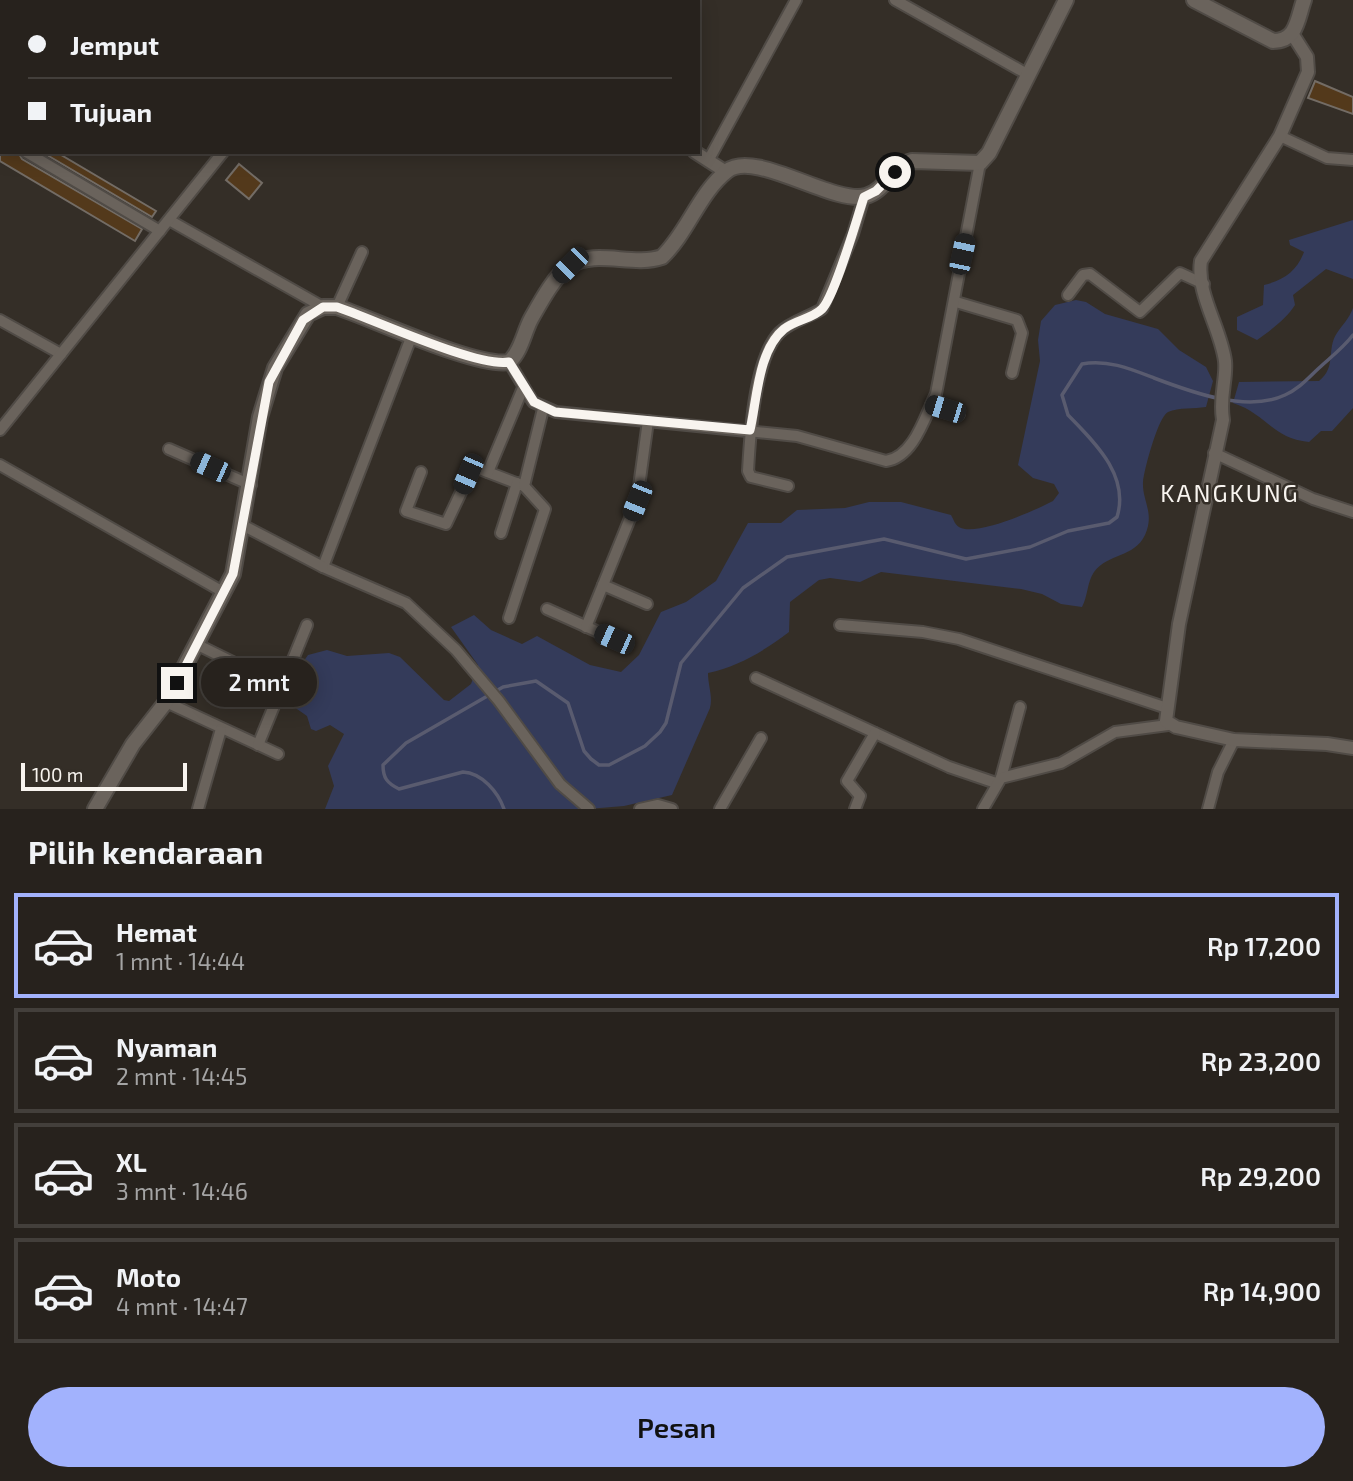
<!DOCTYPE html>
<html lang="id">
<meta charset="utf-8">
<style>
:root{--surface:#27221d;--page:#2f2a26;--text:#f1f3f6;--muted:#a4a4a4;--line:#433f3b;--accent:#a2b2fd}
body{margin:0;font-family:"Exo 2",sans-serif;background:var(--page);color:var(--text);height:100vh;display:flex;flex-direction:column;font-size:26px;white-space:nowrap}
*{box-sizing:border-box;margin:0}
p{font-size:23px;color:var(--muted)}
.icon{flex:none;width:38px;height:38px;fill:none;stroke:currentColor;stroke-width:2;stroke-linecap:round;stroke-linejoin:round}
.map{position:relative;height:809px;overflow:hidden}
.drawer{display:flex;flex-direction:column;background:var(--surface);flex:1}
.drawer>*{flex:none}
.top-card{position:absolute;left:0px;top:0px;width:700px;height:154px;box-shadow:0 4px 18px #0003,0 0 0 2px var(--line);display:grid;align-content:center;height:154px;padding:0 28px;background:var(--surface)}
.scale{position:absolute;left:21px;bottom:18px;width:166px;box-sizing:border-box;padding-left:7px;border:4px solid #f8f4ef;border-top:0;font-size:19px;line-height:24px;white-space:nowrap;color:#f8f4ef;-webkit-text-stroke:5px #342e27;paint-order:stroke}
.end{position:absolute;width:32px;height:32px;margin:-16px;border:9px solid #f8f4ef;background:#111;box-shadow:0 0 0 4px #111}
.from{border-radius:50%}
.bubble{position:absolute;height:49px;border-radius:24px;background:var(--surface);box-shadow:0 4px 18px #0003,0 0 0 2px var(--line);font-size:23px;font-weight:600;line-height:49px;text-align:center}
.car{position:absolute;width:21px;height:42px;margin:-21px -10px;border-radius:9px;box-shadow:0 0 5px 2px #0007;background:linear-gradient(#222 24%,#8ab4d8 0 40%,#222 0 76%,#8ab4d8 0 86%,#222 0)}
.top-card b{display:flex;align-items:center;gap:24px;height:66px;font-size:26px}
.top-card b+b{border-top:2px solid var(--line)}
.top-card i{width:18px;height:18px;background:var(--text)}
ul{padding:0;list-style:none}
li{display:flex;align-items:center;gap:21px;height:105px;margin:0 14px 10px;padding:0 14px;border:4px solid var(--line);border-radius:0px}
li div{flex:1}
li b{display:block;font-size:26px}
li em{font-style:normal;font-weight:600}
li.current{border-color:var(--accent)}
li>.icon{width:63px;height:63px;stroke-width:1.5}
h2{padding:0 28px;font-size:32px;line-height:84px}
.button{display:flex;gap:14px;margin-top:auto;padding:14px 28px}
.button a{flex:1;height:80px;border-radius:42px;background:var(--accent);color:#111;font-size:28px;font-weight:600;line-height:80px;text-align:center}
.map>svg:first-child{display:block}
.green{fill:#343b5a}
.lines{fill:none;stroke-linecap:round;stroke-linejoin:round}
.stream{stroke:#595b6f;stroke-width:3.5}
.building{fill:#53391b;stroke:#736c65;stroke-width:2}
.minor-casing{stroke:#504b46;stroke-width:14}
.tertiary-casing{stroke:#504b46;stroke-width:16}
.secondary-casing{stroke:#504b46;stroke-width:18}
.minor{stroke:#6a635c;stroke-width:10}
.tertiary{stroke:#6a635c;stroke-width:12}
.secondary{stroke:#6a635c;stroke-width:14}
.route{stroke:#f8f4ef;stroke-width:9}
.labels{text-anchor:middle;stroke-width:5;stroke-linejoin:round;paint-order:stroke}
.quarter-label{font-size:24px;letter-spacing:2px;fill:#f8f4ef;stroke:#342e27}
</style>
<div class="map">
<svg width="1353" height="809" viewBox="0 0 1353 809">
<rect width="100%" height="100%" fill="#342e27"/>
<g class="green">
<path d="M1353,220v59l-27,-10 -33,26 2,10c-8,13 -25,26 -38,35l-20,-10v-13l26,-12 1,-20c20,-5 33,-14 40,-33l-14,-7 -1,-5z"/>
<path d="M1076,300l10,2 19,12 53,15 21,21 27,17 7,14 -7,26c-12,2 -27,0 -38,5 -10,5 -24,58 -25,70 -1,19 12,31 2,53 -11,23 -37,18 -51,37 -7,10 -6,24 -12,35l-21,-3 -19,-10 -21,-5 -140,-17 -21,10 -30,-4 -11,2 -29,22 -1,30c-25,19 -50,34 -81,41 0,13 5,23 2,35l-38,87 -48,11 -36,3h-263l9,-23 -6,-20 16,-32 -14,-9 -14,6 -5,-2 -4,-13 -20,-14 12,-34 9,-13 19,-5 20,6 42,-3 11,4 44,43 5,1 22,-17 7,-19 -27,-38 23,-12 17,15 31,14 15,-8 53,29 31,7 18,-17 22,-43 25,-10 30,-21 32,-58h33l16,-13 48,-2 24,-6h32l50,13c3,5 4,11 10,13 19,7 75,-18 92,-27l6,-8 -5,-9 -21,-6 -15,-13 22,-104 -2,-21 3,-19 14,-16z"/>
<path d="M1353,308v100l-21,23h-11l-12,11c-38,-4 -42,-28 -76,-39l6,-21 80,-1c18,-14 7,-32 18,-48 6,-9 12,-14 16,-25z"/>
</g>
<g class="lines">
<path class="stream" d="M504,809c-6,-17 -22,-36 -41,-37l-64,17c-12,-6 -16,-11 -16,-24l23,-22 97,-56 33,-6 32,22 16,48 7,8 8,6h10l36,-19 15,-14 6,-9 15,-60 62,-75 44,-31 97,-18 82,20 64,-12 38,-16 41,-8 8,-6c13,-42 -23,-75 -49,-102l-6,-20 20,-31c25,-5 49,5 72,14 37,14 93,35 131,17 14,-6 23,-17 34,-27 12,-11 24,-20 34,-33"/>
</g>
<g class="building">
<path d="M1315,81l38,16v17l-45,-16z"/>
<path d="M0,152h18l4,7 120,70 -7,12 -135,-80z"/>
<path d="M42,152h14l100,59 -4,6z"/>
<path d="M239,164l23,19 -13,16 -23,-19z"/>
</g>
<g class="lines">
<defs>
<g id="minor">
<path d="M895,0l132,74"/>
<path d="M0,2l2,1"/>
<path d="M347,2l1,-2"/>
<path d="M516,2l1,-2"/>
<path d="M627,2l1,-2"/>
<path d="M1280,136l47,22 26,2"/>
<path d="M0,137l2,1"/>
<path d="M26,152l134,79"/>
<path d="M708,161l88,-161"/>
<path d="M169,220l154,87"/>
<path d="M1068,295l15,-20 7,-1 50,38 40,-39 24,11"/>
<path d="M956,302l61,18 5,13 -10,40"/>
<path d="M337,307l25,-55"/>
<path d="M0,320l61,34"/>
<path d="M412,335l-89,232 83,36 50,47 43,51 61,83 29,25"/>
<path d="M509,362l24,40 23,10 241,24 89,25c28,-4 39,-45 50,-67l44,-231"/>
<path d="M931,405l28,9"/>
<path d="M0,430l223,-278"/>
<path d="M169,449l82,36"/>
<path d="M1214,453l99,46 40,13"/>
<path d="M0,465l225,128"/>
<path d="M421,472l-15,39 40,13 26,-55 5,-1 47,18"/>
<path d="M488,472l35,-84"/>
<path d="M788,486l-37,-9 -3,-6c2,-35 6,-111 31,-138 11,-11 30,-16 43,-24l31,-75 11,-37"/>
<path d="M244,526l79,41"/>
<path d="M501,533l16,-50"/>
<path d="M603,585l44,19"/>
<path d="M547,609l67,30"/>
<path d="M509,618l36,-109 -21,-23 19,-77"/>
<path d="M840,625l83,7 36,7 208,69"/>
<path d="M586,627l51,-126 11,-80"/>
<path d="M198,645l83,41"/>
<path d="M756,678l193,89 47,16"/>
<path d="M166,702l112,52"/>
<path d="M258,745l49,-120"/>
<path d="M1001,778l19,-71"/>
<path d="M198,809l23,-80"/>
<path d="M640,809l18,-4 14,4"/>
<path d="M720,809l41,-71"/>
<path d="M855,809l5,-13 -13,-15 28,-48"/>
<path d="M983,809l18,-31 60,-15 54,-31 53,-7"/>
<path d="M1208,809l10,-37 16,-32"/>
</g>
<g id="tertiary">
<path d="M426,0l4,2"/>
<path d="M1293,35l14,22 1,15 -28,64 -79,125c-5,32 20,68 24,100 2,18 -6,35 -2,59l-44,204 -13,97 10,6 58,13 93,4 26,4"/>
<path d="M695,152l31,20"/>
</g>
<g id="secondary">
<path d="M1194,0l79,41c24,0 24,-21 31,-41"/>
<path d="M95,809l38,-65 33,-42 67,-128 27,-157 15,-49 33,-54 15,-7h14c36,12 140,61 172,55 12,-10 15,-30 22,-43 9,-16 24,-44 39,-54 27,-16 63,2 92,-8 26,-25 37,-64 65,-86 28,-22 106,34 139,25 19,-5 27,-30 46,-35l68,2 9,-10 77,-153"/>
</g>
</defs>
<use href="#minor" class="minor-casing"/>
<use href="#tertiary" class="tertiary-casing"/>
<use href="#secondary" class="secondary-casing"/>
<use href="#minor" class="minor"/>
<use href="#tertiary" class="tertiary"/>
<use href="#secondary" class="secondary"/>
</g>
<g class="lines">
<path class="route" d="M177,683l56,-109 36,-192 34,-62 20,-13h14c36,12 141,61 172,55l25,40 21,10 195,18c7,-30 8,-80 34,-101 11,-9 28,-10 38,-20 13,-13 35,-91 42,-112l12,-6 19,-19"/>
</g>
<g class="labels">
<g class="quarter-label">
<text x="1230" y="502">KANGKUNG</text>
</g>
</g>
</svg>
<div class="scale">100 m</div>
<i class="end from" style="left:895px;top:172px"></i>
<i class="end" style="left:177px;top:683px"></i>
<div class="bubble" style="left:201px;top:658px;width:116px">2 mnt</div>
<i class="car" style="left:962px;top:254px;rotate:12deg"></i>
<i class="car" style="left:570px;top:265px;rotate:225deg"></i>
<i class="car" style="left:945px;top:409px;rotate:287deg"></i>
<i class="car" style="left:210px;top:467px;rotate:294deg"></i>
<i class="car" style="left:468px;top:474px;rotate:203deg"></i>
<i class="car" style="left:637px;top:501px;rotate:202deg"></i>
<i class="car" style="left:614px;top:639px;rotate:294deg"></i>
<div class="top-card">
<b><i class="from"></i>Jemput</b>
<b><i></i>Tujuan</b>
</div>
</div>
<section class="drawer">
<h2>Pilih kendaraan</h2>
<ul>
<li class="current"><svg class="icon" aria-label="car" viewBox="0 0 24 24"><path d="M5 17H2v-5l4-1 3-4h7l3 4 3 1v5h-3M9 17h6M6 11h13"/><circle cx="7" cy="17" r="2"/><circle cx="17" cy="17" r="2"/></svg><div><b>Hemat</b><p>1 mnt · 14:44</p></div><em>Rp 17,200</em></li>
<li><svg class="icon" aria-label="car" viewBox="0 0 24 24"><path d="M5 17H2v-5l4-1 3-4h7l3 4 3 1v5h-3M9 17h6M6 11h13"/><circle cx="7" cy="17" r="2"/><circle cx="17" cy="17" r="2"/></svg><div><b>Nyaman</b><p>2 mnt · 14:45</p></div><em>Rp 23,200</em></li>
<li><svg class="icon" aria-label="car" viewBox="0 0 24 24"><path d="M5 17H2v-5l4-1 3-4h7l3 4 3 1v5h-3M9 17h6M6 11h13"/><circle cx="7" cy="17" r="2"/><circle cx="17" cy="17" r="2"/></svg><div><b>XL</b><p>3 mnt · 14:46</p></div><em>Rp 29,200</em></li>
<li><svg class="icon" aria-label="car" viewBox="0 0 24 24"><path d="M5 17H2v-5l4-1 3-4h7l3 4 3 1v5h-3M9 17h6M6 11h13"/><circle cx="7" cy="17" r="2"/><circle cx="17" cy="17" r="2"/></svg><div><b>Moto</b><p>4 mnt · 14:47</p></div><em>Rp 14,900</em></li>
</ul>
<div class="button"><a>Pesan</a></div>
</section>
